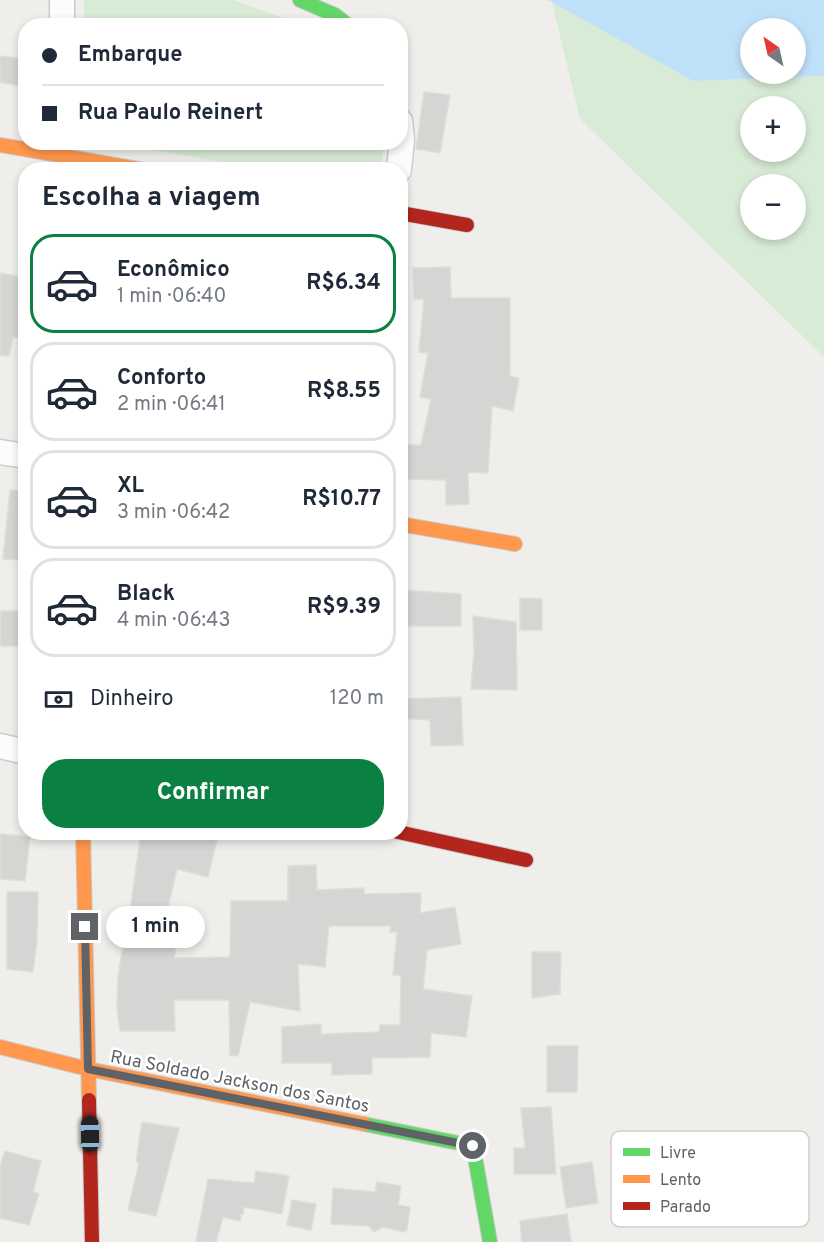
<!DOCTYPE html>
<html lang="pt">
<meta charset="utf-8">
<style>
:root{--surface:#fff;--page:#f6f6f7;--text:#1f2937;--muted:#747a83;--line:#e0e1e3;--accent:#0b8043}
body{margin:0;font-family:Overpass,sans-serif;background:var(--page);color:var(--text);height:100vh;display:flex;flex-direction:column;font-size:22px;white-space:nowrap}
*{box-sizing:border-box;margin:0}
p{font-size:20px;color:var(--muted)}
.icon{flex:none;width:33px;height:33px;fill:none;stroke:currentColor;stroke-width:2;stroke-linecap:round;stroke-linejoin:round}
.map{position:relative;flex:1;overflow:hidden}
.details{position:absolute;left:18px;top:162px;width:390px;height:678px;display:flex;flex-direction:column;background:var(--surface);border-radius:24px;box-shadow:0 3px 9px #0003}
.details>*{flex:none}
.hud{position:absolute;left:18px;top:18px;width:390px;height:132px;border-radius:24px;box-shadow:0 3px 9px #0003;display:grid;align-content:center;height:132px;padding:0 24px;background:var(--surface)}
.needle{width:39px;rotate:326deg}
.fabs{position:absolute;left:740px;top:18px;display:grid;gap:12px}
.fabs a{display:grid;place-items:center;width:66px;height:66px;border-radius:50%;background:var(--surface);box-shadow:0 3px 9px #0003;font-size:30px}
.end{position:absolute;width:27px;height:27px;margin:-14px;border:8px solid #5f6368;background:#fff;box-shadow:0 0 0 3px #fff}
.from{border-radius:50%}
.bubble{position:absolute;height:42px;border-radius:21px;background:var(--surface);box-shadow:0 3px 9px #0003;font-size:20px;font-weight:700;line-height:42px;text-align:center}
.car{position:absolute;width:18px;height:36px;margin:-18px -9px;border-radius:8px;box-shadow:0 0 4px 2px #0007;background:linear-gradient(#222 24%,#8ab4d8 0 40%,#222 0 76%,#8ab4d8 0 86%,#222 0)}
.hud b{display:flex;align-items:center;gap:21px;height:57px;font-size:22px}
.hud b+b{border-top:2px solid var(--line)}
.hud i{width:15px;height:15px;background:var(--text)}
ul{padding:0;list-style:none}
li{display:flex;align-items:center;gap:18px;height:99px;margin:0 12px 9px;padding:0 12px;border:3px solid var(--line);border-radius:24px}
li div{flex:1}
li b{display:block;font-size:22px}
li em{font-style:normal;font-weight:700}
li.current{border-color:var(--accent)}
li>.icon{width:54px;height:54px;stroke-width:1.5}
h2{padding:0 24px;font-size:27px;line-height:72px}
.pay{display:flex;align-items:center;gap:15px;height:66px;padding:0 24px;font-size:22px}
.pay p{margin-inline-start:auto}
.cta{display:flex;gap:12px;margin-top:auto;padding:12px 24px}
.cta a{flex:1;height:69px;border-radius:24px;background:var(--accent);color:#fff;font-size:24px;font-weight:700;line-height:69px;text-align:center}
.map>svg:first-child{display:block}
.green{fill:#d8ebd6;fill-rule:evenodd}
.water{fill:#bfe0f9;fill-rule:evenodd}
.building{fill:#d6d5d3;stroke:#deddd9;stroke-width:1.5}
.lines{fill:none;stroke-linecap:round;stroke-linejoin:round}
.street-casing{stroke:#cbcccc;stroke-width:27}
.fast-casing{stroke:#cacacb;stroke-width:16}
.slow-casing{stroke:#cacacb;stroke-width:16}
.jam-casing{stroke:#cacacb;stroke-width:16}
.street{stroke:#fdfcfc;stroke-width:24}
.fast{stroke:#63d668;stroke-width:14}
.slow{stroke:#ff974d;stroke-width:14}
.jam{stroke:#b3261e;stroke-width:14}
.route{stroke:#5f6368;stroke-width:8}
.labels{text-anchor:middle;stroke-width:5;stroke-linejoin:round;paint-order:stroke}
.street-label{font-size:18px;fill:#5f6368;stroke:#fff}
.key{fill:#fff;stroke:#cfd0d2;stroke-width:1.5}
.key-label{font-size:16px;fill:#5f6368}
</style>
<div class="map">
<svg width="824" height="1242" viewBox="0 0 824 1242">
<rect width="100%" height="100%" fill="#efeeea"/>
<g class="green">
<path d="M84,0h149l70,25h-219z"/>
<path d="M544,0h7l142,81 131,-5v281l-244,-238 -28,-117zM750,106h45v46h-45zM750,184h45v46h-45z"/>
<path d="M112,143h272l-3,27 -118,-1z"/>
</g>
<path class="water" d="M551,0h273v76l-131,5 -141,-79zM750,28h45v46h-45z"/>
<g class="building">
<path d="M0,56l24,3 -4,27 -20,-4z"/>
<path d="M424,92l26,3 -10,58 -24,-4z"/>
<path d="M450,267l1,31h59v78l9,2 -6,33 -21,-5 -4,67 -20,-1 1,32 -23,1v-25l-42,-1 -1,-34h18l10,-46 -11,-2 8,-44 -9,-1 5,-53h-10l-1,-31z"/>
<path d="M0,273l26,5v7l-8,31 8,1v22l-13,-2 -4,19 -9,-1z"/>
<path d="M10,490l16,1v69l-23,-1z"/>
<path d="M400,590l61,4v32h-61z"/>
<path d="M520,598l22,1v31h-22z"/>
<path d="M1,611h25v35h-26z"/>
<path d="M473,616l43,6 1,68 -46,-1 3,-37z"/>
<path d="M461,697l2,48 -32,1 -1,-26 -30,-2v-19z"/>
<path d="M141,832h45l31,8 -9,37 -31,-8 -15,64 16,3 -4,22 56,-1 1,-56h57v-35l28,-1 1,25 47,-2v6l57,-1 -1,20 35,-6 6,37 -34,6 -4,39 49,7 -6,41 -35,-4 -1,24 -58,1v16l-40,1v-12h-50v-36l39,-3v10l58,-2 1,-7h20l1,-49 -8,-1 4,-43h-7l1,-6h-62l-4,41 -27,-3 2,47 -50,-9 -12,54 -8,-1 -1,-55h-55l1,31h-55l-3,-22 1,-32 8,-51h2z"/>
<path d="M0,834l30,3 -5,44 -25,-2z"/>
<path d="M7,892h31l-1,47 -4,33 -26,-3z"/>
<path d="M532,952h29l-1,42 -28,4z"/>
<path d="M547,1046h31l-1,46h-30z"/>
<path d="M551,1107l5,67h-42v-26h11l-4,-40z"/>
<path d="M142,1122l37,6 -23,88 -28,-6 11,-47 -3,-1z"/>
<path d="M5,1151l36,10 -8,31 6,2 -10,31 -29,-7v-51z"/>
<path d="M592,1162l6,41 -32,5 -6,-41z"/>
<path d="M256,1171l33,5 -7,38 -38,-7 -1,7h-2l-1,7 -17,-4 -7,25h-20l12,-63 46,4z"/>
<path d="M377,1182l24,4 -3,19 12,2 -3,23h-2v2l-23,-5 -8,5 -5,-6 -38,-2 2,-36 42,4z"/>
<path d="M292,1200l24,4 -5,26 -24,-5z"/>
<path d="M567,1214l4,28h-49l-2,-21z"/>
</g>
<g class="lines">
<defs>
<g id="street">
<path d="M62,0v26"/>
<path d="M399,170l3,-31 -2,-18"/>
<path d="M0,452l26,4"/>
<path d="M0,746l26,6"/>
</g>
<g id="fast">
<path d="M300,0l35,15 14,11"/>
<path d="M364,1124l109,22 17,96"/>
</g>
<g id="slow">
<path d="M0,145l144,25"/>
<path d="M400,524l115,20"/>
<path d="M83,832l6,268"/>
<path d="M0,1047l88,22 276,55"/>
</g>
<g id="jam">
<path d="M400,213l67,12"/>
<path d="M398,832l128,28"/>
<path d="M89,1100l3,142"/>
</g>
</defs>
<use href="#street" class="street-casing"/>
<use href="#fast" class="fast-casing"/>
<use href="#slow" class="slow-casing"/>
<use href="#jam" class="jam-casing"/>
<use href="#street" class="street"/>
<use href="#fast" class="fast"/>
<use href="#slow" class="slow"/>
<use href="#jam" class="jam"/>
</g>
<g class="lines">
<path class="route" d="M85,927l3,142 385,77"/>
</g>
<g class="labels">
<g class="street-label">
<text transform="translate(240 1081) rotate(11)" y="6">Rua Soldado Jackson dos Santos</text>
</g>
</g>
<rect x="611" y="1131" width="198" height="96" rx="9" class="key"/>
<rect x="623" y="1148" width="27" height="8" fill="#63d668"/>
<rect x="623" y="1175" width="27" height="8" fill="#ff974d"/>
<rect x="623" y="1202" width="27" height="8" fill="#b3261e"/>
<g class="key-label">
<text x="660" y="1158">Livre</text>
<text x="660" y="1185">Lento</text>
<text x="660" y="1212">Parado</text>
</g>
</svg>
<div class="fabs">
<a><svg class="needle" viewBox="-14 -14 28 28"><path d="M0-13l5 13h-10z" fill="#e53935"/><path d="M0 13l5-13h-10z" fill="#747a83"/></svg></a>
<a>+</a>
<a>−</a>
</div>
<i class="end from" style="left:473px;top:1146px"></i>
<i class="end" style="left:85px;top:927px"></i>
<div class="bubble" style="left:106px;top:906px;width:99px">1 min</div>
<i class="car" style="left:90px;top:1134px;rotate:359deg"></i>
<div class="hud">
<b><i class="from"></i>Embarque</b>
<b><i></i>Rua Paulo Reinert</b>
</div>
<section class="details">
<h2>Escolha a viagem</h2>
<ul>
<li class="current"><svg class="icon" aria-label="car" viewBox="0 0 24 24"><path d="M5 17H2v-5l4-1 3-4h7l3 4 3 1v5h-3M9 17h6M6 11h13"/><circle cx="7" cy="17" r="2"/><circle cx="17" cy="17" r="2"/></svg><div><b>Econômico</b><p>1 min · 06:40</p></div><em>R$6.34</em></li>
<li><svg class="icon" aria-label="car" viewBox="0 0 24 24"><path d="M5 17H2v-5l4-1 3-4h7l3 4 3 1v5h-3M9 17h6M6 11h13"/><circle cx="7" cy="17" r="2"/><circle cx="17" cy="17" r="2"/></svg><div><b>Conforto</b><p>2 min · 06:41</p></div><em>R$8.55</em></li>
<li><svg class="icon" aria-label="car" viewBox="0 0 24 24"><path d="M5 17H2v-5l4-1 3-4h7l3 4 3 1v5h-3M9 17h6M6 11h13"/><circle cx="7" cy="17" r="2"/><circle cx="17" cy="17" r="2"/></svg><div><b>XL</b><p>3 min · 06:42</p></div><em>R$10.77</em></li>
<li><svg class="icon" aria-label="car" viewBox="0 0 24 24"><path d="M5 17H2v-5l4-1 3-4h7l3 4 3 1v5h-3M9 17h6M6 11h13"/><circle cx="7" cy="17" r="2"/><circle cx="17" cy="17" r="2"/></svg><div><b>Black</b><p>4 min · 06:43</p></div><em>R$9.39</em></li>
</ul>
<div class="pay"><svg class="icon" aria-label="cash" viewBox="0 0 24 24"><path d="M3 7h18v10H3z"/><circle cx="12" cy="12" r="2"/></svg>Dinheiro<p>120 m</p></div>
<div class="cta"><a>Confirmar</a></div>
</section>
</div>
